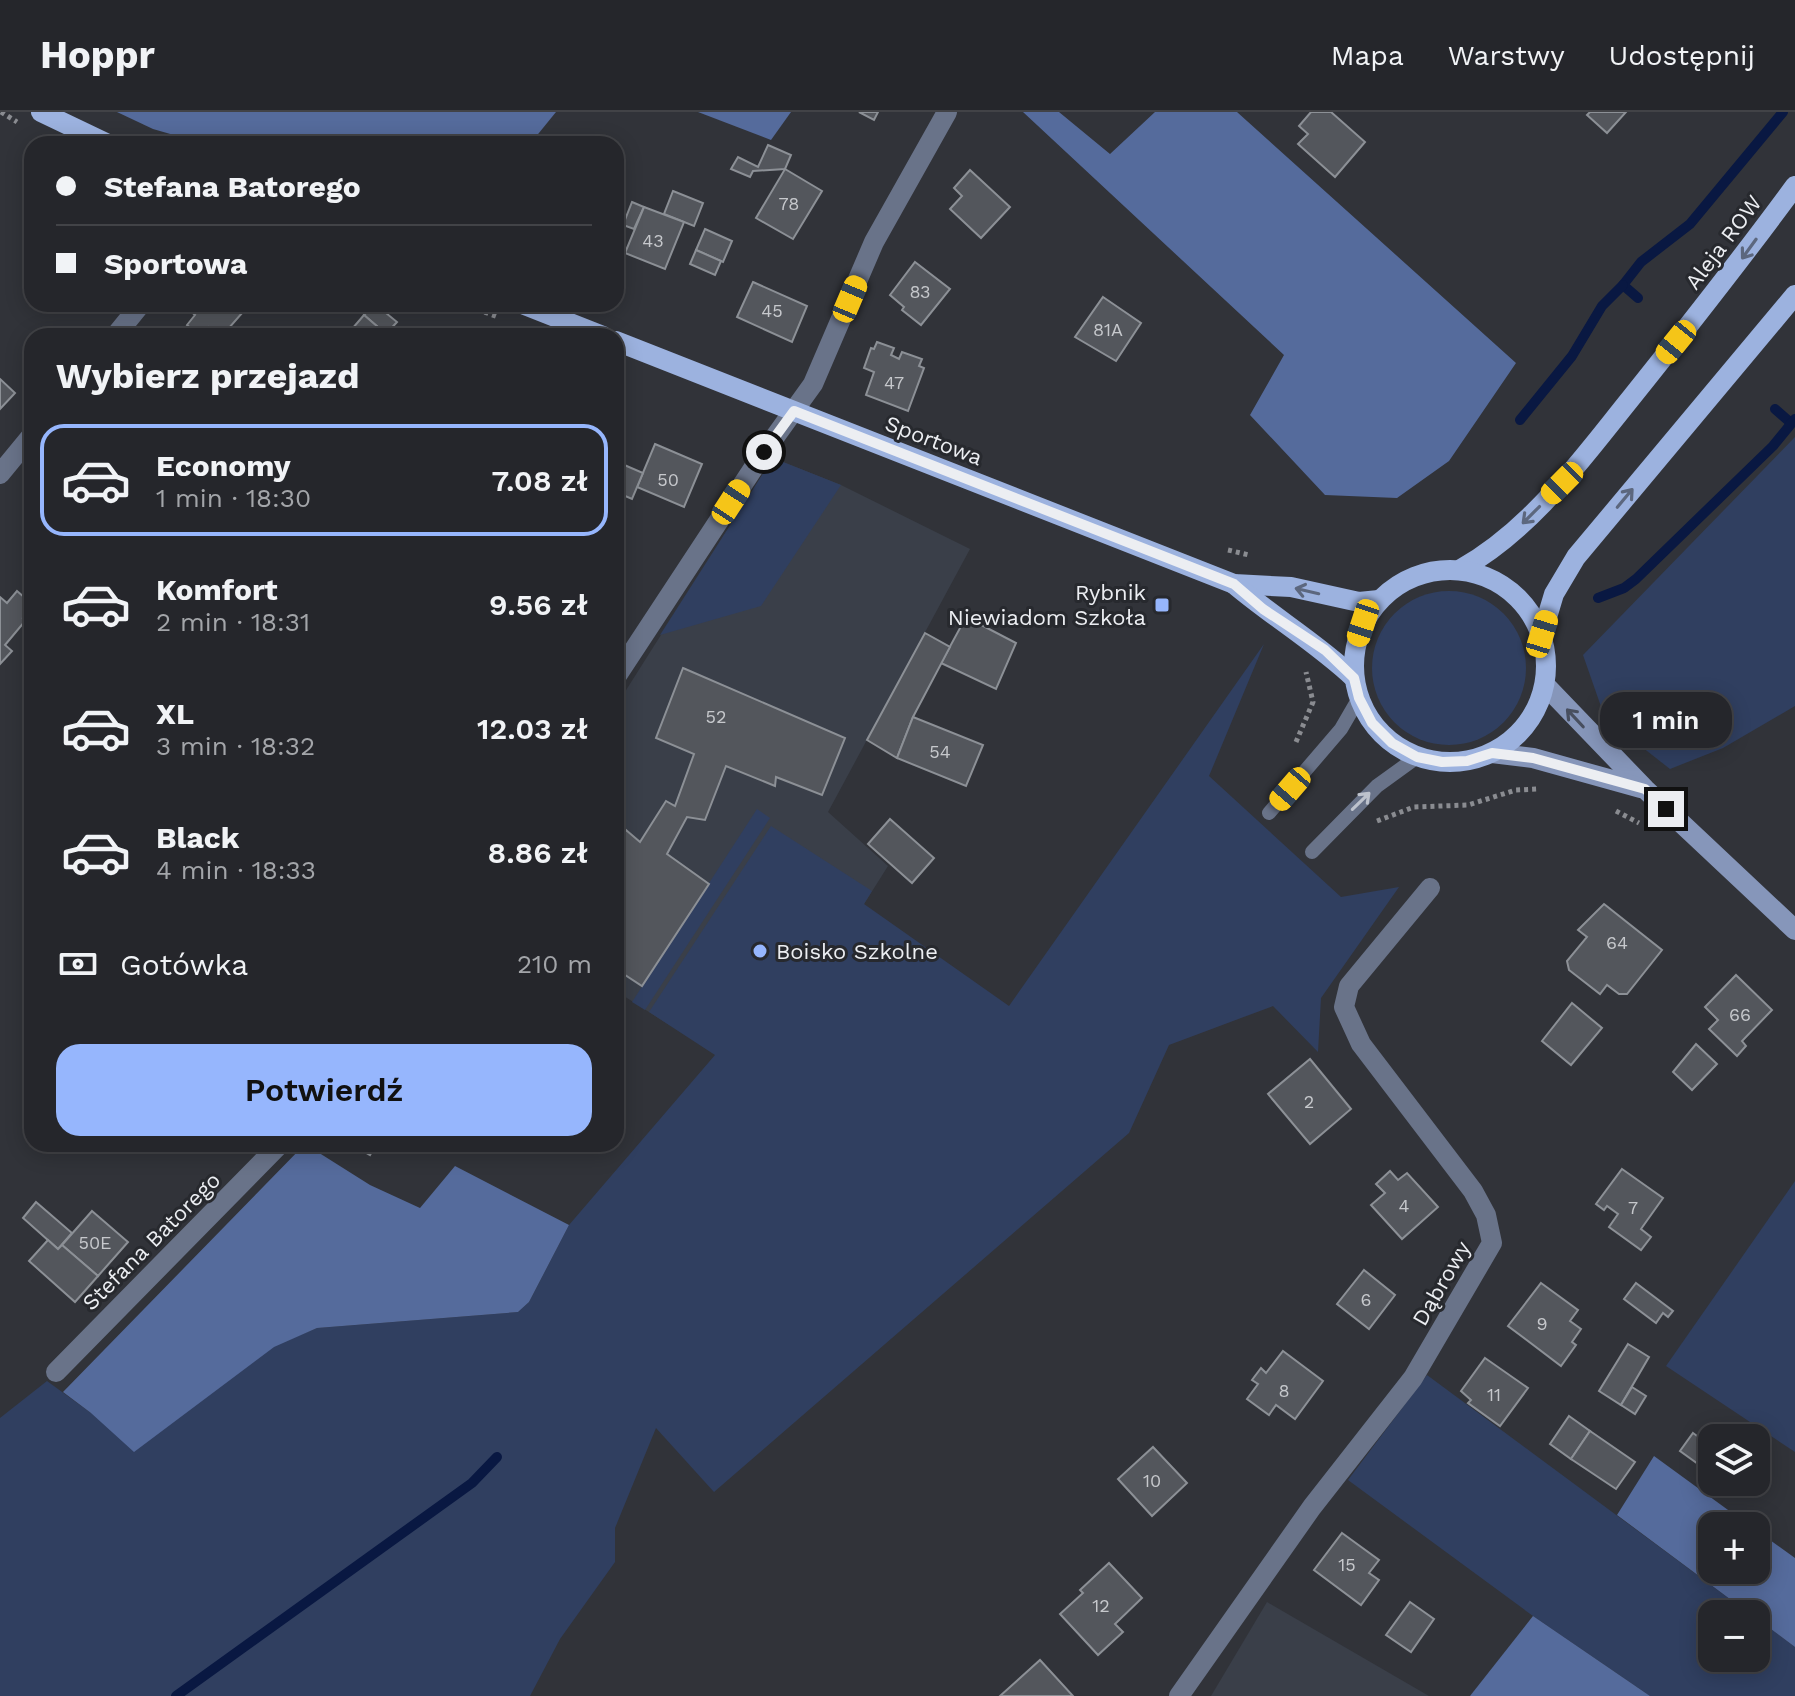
<!DOCTYPE html>
<html lang="pl">
<meta charset="utf-8">
<style>
:root{--surface:#25262b;--page:#2d2e33;--text:#f1f3f6;--muted:#a3a5a9;--line:#424347;--accent:#96b6fd}
body{margin:0;font-family:"Work Sans",sans-serif;background:var(--page);color:var(--text);height:100vh;display:flex;flex-direction:column;font-size:30px;white-space:nowrap}
*{box-sizing:border-box;margin:0}
p{font-size:26px;color:var(--muted)}
.icon{flex:none;width:44px;height:44px;fill:none;stroke:currentColor;stroke-width:2;stroke-linecap:round;stroke-linejoin:round}
.map{position:relative;flex:1;overflow:hidden}
.details{position:absolute;left:24px;top:216px;width:600px;height:824px;display:flex;flex-direction:column;background:var(--surface);border-radius:24px;box-shadow:0 4px 20px #0003,0 0 0 2px var(--line)}
.details>*{flex:none}
.guide{position:absolute;left:24px;top:24px;width:600px;height:176px;border-radius:24px;box-shadow:0 4px 20px #0003,0 0 0 2px var(--line);display:grid;align-content:center;height:176px;padding:0 32px;background:var(--surface)}
.tools{position:absolute;left:1698px;top:1312px;display:grid;gap:16px}
.tools a{display:grid;place-items:center;width:72px;height:72px;border-radius:16px;background:var(--surface);box-shadow:0 4px 20px #0003,0 0 0 2px var(--line);font-size:40px}
.end{position:absolute;width:36px;height:36px;margin:-18px;border:10px solid #eceef2;background:#111;box-shadow:0 0 0 4px #111}
.from{border-radius:50%}
.bubble{position:absolute;height:56px;border-radius:24px;background:var(--surface);box-shadow:0 4px 20px #0003,0 0 0 2px var(--line);font-size:26px;font-weight:600;line-height:56px;text-align:center}
.car{position:absolute;width:24px;height:48px;margin:-24px -12px;border-radius:10px;box-shadow:0 0 6px 2px #0007;background:linear-gradient(#f5c518 24%,#345 0 40%,#f5c518 0 76%,#345 0 86%,#f5c518 0)}
.guide b{display:flex;align-items:center;gap:28px;height:76px;font-size:30px}
.guide b+b{border-top:2px solid var(--line)}
.guide i{width:20px;height:20px;background:var(--text)}
ul{padding:0;list-style:none}
li{display:flex;align-items:center;gap:24px;height:112px;margin:0 16px 12px;padding:0 16px;border:4px solid transparent;border-radius:24px}
li div{flex:1}
li b{display:block;font-size:30px}
li em{font-style:normal;font-weight:600}
li.current{border-color:var(--accent)}
li>.icon{width:72px;height:72px;stroke-width:1.5}
h2{padding:0 32px;font-size:36px;line-height:96px}
.pay{display:flex;align-items:center;gap:20px;height:88px;padding:0 32px;font-size:30px}
.pay p{margin-inline-start:auto}
.action{display:flex;gap:16px;margin-top:auto;padding:16px 32px}
.action a{flex:1;height:92px;border-radius:24px;background:var(--accent);color:#111;font-size:32px;font-weight:600;line-height:92px;text-align:center}
header{display:flex;align-items:center;gap:48px;box-sizing:border-box;height:112px;padding:0 40px;background:var(--surface);border-bottom:2px solid var(--line)}
header strong{font-size:38px}
nav{display:flex;gap:44px;margin-inline-start:auto;font-size:28px}
.map>svg:first-child{display:block}
.built{fill:#3a3f49}
.green{fill:#303f60}
.forest{fill:#556b9c}
.lines{fill:none;stroke-linecap:round;stroke-linejoin:round}
.stream{stroke:#091842;stroke-width:10}
.building{fill:#53565c;stroke:#8c9096;stroke-width:2}
.path{stroke:#8a8c91;stroke-width:5;stroke-dasharray:4 4;stroke-linecap:butt}
.lane{stroke:#697389;stroke-width:14}
.street{stroke:#697389;stroke-width:20}
.secondary{stroke:#8696ba;stroke-width:20}
.primary{stroke:#9cb2df;stroke-width:20}
.oneway{stroke:#5c677e}
.oneway2{stroke:#484f5f}
.oneway3{stroke:#bec3cd}
.route{stroke:#eceef2;stroke-width:10}
.poi-dot{fill:#96b6fd;stroke:#27292e;stroke-width:3}
.labels{text-anchor:middle;stroke-width:6;stroke-linejoin:round;paint-order:stroke}
.number-label{font-size:18px;fill:#c6c8cc}
.street-label{font-size:22px;fill:#eceef2;stroke:#27292e}
.poi-label{font-size:22px;fill:#eceef2;stroke:#27292e;text-anchor:end}
</style>
<header>
<strong>Hoppr</strong>
<nav><a>Mapa</a><a>Warstwy</a><a>Udostępnij</a></nav>
</header>
<div class="map">
<svg width="1795" height="1584" viewBox="0 0 1795 1584">
<rect width="100%" height="100%" fill="#313339"/>
<g class="built">
<path d="M773,346l68,27 129,64 -142,263 60,54 -24,38 -193,122 -55,-35v-285z"/>
<path d="M1267,1490l162,94h-218z"/>
</g>
<g class="green">
<path d="M1795,325v269l-72,42 -53,21 -65,-51 -22,-63z"/>
<path d="M773,346l68,27 -80,121 -101,29z"/>
<circle cx="1449" cy="556" r="77"/>
<path d="M1264,532l-55,132 132,121 58,-10 -78,111 -3,54 -45,-46 -104,39 -40,88 -415,359 -58,-64 -41,100v34l-55,77 -30,57h-530v-278l47,-37 44,32 183,-67 43,-18 201,-16 11,-10 40,-77 146,-170 -66,-43 122,-186 101,65 -8,13 145,102z"/>
<path d="M757,697l13,9 -125,192 -13,-8z"/>
<path d="M1795,1069v271l-129,-86z"/>
<path d="M1427,1263l323,239h-38v44h44v-40l39,29v49h-145l-117,-80 -185,-136z"/>
</g>
<g class="forest">
<path d="M117,0h439l-26,32h-325l-52,-15z"/>
<path d="M698,0h93l-20,28z"/>
<path d="M1023,0h36l51,42 45,-42h82l279,251 -67,98 -52,37 -72,-3 -75,-80 34,-60z"/>
<path d="M305,1032l65,41 50,23 35,-42 114,59 -40,77 -11,10 -201,16 -43,19 -140,105 -43,-39 -28,-21z"/>
<path d="M1654,1344l96,70h-38v44h44v-40l39,28v89l-39,-29v-4h-6l-133,-99z"/>
<path d="M1533,1504l117,80h-180z"/>
</g>
<g class="lines">
<g class="stream">
<path d="M1638,186l-15,-13 18,-23 49,-38 93,-112"/>
<path d="M1775,297l16,14"/>
<path d="M1520,308l52,-64 30,-50 21,-21"/>
<path d="M1598,486l26,-10 12,-9 137,-133 22,-27"/>
<path d="M176,1584l296,-213 25,-26"/>
</g>
</g>
<g class="building">
<path d="M859,0h19l-4,8z"/>
<path d="M1311,0h20l34,30 -30,35 -37,-33 10,-10 -9,-8z"/>
<path d="M1590,0h36l-19,21 -20,-18z"/>
<path d="M768,33l23,10 -6,14 -32,2 -3,6 -19,-8 7,-12 20,10z"/>
<path d="M785,57l37,22 -29,48 -37,-21z"/>
<path d="M970,58l40,37 -29,31 -31,-29 12,-13 -8,-8z"/>
<path d="M673,79l30,12 -9,23 -30,-12z"/>
<path d="M632,90l12,5 -10,22 -11,-4z"/>
<path d="M644,95l40,15 -19,47 -40,-16z"/>
<path d="M705,117l27,12 -9,21 -27,-12z"/>
<path d="M696,138l25,11 -6,14 -25,-11z"/>
<path d="M915,150l35,27 -29,36 -19,-15 2,-3 -14,-12z"/>
<path d="M753,170l54,24 -15,36 -55,-25z"/>
<path d="M1103,185l38,26 -25,38 -41,-24z"/>
<path d="M182,192h68l-28,32 -13,-9 -9,9 -13,-11 8,-10z"/>
<path d="M375,192l22,18 -11,12 -22,-19z"/>
<path d="M364,203l22,19v2h-40z"/>
<path d="M877,230l17,6 -3,7 8,4 3,-7 20,7 -3,7 5,2 -16,43 -42,-16 8,-23 -10,-4 7,-20 3,1z"/>
<path d="M0,267l15,14 -15,16z"/>
<path d="M655,332l47,20 -18,43 -47,-20z"/>
<path d="M622,352l21,9 -11,26 -16,-7v-13z"/>
<path d="M17,479l15,13v3l-9,11 3,2 -21,25 7,6 -12,13v-67l7,6z"/>
<path d="M966,505l50,26 -20,46 -55,-26z"/>
<path d="M925,521l25,14 -37,70 -16,41 -30,-18z"/>
<path d="M683,556l162,70 -23,57 -46,-18 -1,9 -49,-20 -21,54 -18,-3 -20,37 42,30 -67,102 -26,-17v-123l10,-16 14,12 26,-41 9,5 19,-52 -38,-16z"/>
<path d="M913,605l70,28 -17,41 -69,-28z"/>
<path d="M890,707l44,39 -22,25 -44,-39z"/>
<path d="M1604,792l58,46 -35,44h-8l-12,-9 -7,9 -31,-24 -2,-9 20,-24 -9,-7z"/>
<path d="M1736,863l36,35 -30,31 4,5 -9,10 -28,-27 9,-9 -13,-13z"/>
<path d="M1572,891l30,25 -31,37 -29,-24z"/>
<path d="M1696,932l21,20 -25,26 -19,-18z"/>
<path d="M1310,947l41,50 -41,35 -42,-50z"/>
<path d="M351,1032h25l-6,11z"/>
<path d="M1622,1057l41,29 -22,31 10,8 -10,13 -32,-23 9,-13 -11,-8 -3,4 -8,-6z"/>
<path d="M1390,1059l8,9 9,-7 31,34 -36,32 -31,-34 14,-12 -9,-9z"/>
<path d="M36,1090l36,31 -14,16 -35,-31z"/>
<path d="M92,1099l36,31 -30,34 -36,-31z"/>
<path d="M48,1128l10,9 4,-4 36,31 -23,26 -46,-41z"/>
<path d="M1364,1158l31,25 -26,34 -32,-25z"/>
<path d="M1541,1171l37,27 -8,11 11,8 -9,13 4,3 -15,21 -53,-40z"/>
<path d="M1636,1171l37,28 -5,6 -5,-4 -7,10 -32,-24z"/>
<path d="M1628,1232l21,13 -28,48 -22,-14z"/>
<path d="M1283,1239l40,30 -28,38 -19,-14 -7,10 -22,-16 11,-15 -6,-4 9,-12 5,5z"/>
<path d="M1485,1246l43,30 -28,38 -32,-23 3,-3 -10,-9z"/>
<path d="M1632,1275l14,9 -11,18 -14,-9z"/>
<path d="M1569,1304l21,15 -19,28 -21,-15z"/>
<path d="M1590,1319l45,31 -19,27 -45,-30z"/>
<path d="M1693,1321l19,14v27l-32,-23z"/>
<path d="M1153,1335l34,36 -35,33 -34,-37z"/>
<path d="M1342,1421l37,27 -10,13 10,7 -18,25 -47,-35z"/>
<path d="M1109,1451l33,35 -27,26 8,8 -25,23 -38,-41 23,-21 -3,-3z"/>
<path d="M1410,1490l24,17 -23,33 -25,-17z"/>
<path d="M1040,1548l33,36h-73z"/>
</g>
<g class="lines">
<g class="path">
<path d="M1,0l16,10"/>
<path d="M462,192l36,13"/>
<path d="M1228,438l21,5"/>
<path d="M1296,630l17,-40 -7,-30"/>
<path d="M1616,699l23,12"/>
<path d="M1377,709l37,-14 54,-2 48,-15 22,-1"/>
</g>
<g class="lane">
<path d="M1269,701l72,-84 18,-31"/>
<path d="M1312,740l65,-66 40,-29"/>
</g>
<g class="street">
<path d="M115,224l26,-32"/>
<path d="M0,362l32,-39"/>
<path d="M616,565l148,-225 49,-68 61,-142 73,-130"/>
<path d="M56,1260l224,-228"/>
<path d="M1179,1584l133,-189 101,-129 79,-135 -6,-28 -13,-24 -112,-147 -17,-37 5,-21 81,-98"/>
</g>
<g class="secondary">
<path d="M1545,573l100,104 150,141"/>
<path d="M1492,641l41,5 108,30"/>
</g>
<g class="primary">
<path d="M41,0l67,32"/>
<path d="M522,192l81,32"/>
<path d="M616,229l618,243 57,3 68,15 20,-2"/>
<path d="M1461,457c71,-40 120,-109 170,-171 56,-70 111,-140 164,-212"/>
<circle cx="1450" cy="554" r="96"/>
<path d="M1234,472c39,33 83,59 120,94"/>
<path d="M1542,522l12,-40 22,-37 219,-262"/>
</g>
</g>
<defs><path id="oneway-shaft" d="M-6 0H5M1.5-3L5.5 0L1.5 3" fill="none" stroke-width="1.6" stroke-linecap="round" stroke-linejoin="round" transform="scale(2)"/></defs>
<g class="oneway">
<use href="#oneway-shaft" transform="translate(1749 137) rotate(126)"/>
<use href="#oneway-shaft" transform="translate(1625 386) rotate(-50)"/>
<use href="#oneway-shaft" transform="translate(1531 403) rotate(135)"/>
<use href="#oneway-shaft" transform="translate(1307 479) rotate(-167)"/>
</g>
<use class="oneway2" href="#oneway-shaft" transform="translate(1575 606) rotate(-133)"/>
<use class="oneway3" href="#oneway-shaft" transform="translate(1361 689) rotate(-44)"/>
<g class="lines">
<path class="route" d="M764,340l30,-41 440,173 29,25 62,41 29,28 5,20 13,25 20,20 25,14 25,5 25,-1 25,-8 41,5 112,31 21,20"/>
</g>
<g class="poi-dot">
<rect x="1154" y="485" width="16" height="16" rx="4"/>
<circle cx="760" cy="839" r="8"/>
</g>
<g class="labels">
<g class="number-label">
<text x="789" y="98">78</text>
<text x="653" y="135">43</text>
<text x="920" y="186">83</text>
<text x="772" y="205">45</text>
<text x="1108" y="224">81A</text>
<text x="894" y="277">47</text>
<text x="668" y="374">50</text>
<text x="716" y="611">52</text>
<text x="940" y="646">54</text>
<text x="1617" y="837">64</text>
<text x="1740" y="909">66</text>
<text x="1309" y="996">2</text>
<text x="1404" y="1100">4</text>
<text x="1633" y="1102">7</text>
<text x="95" y="1137">50E</text>
<text x="1366" y="1194">6</text>
<text x="1542" y="1218">9</text>
<text x="1284" y="1285">8</text>
<text x="1494" y="1289">11</text>
<text x="1152" y="1375">10</text>
<text x="1347" y="1459">15</text>
<text x="1101" y="1500">12</text>
</g>
<g class="street-label">
<text transform="translate(1723 130) rotate(-53)" y="8">Aleja ROW</text>
<text transform="translate(934 328) rotate(21)" y="8">Sportowa</text>
<text transform="translate(151 1129) rotate(-45)" y="8">Stefana Batorego</text>
<text transform="translate(1441 1171) rotate(-60)" y="8">Dąbrowy</text>
</g>
<g class="poi-label">
<text x="1146" y="488">Rybnik<tspan x="1146" dy="25">Niewiadom Szkoła</tspan></text>
<text x="776" y="847" text-anchor="start">Boisko Szkolne</text>
</g>
</g>
</svg>
<div class="tools">
<a><svg class="icon" aria-label="layers" viewBox="0 0 24 24"><path d="M12 4l9 5-9 5-9-5zM3 14l9 5 9-5"/></svg></a>
<a>+</a>
<a>−</a>
</div>
<i class="end from" style="left:764px;top:340px"></i>
<i class="end" style="left:1666px;top:697px"></i>
<div class="bubble" style="left:1600px;top:580px;width:132px">1 min</div>
<i class="car" style="left:850px;top:187px;rotate:23deg"></i>
<i class="car" style="left:1676px;top:230px;rotate:219deg"></i>
<i class="car" style="left:1562px;top:371px;rotate:225deg"></i>
<i class="car" style="left:731px;top:390px;rotate:33deg"></i>
<i class="car" style="left:1363px;top:511px;rotate:198deg"></i>
<i class="car" style="left:1542px;top:522px;rotate:17deg"></i>
<i class="car" style="left:1290px;top:677px;rotate:221deg"></i>
<div class="guide">
<b><i class="from"></i>Stefana Batorego</b>
<b><i></i>Sportowa</b>
</div>
<section class="details">
<h2>Wybierz przejazd</h2>
<ul>
<li class="current"><svg class="icon" aria-label="car" viewBox="0 0 24 24"><path d="M5 17H2v-5l4-1 3-4h7l3 4 3 1v5h-3M9 17h6M6 11h13"/><circle cx="7" cy="17" r="2"/><circle cx="17" cy="17" r="2"/></svg><div><b>Economy</b><p>1 min · 18:30</p></div><em>7.08 zł</em></li>
<li><svg class="icon" aria-label="car" viewBox="0 0 24 24"><path d="M5 17H2v-5l4-1 3-4h7l3 4 3 1v5h-3M9 17h6M6 11h13"/><circle cx="7" cy="17" r="2"/><circle cx="17" cy="17" r="2"/></svg><div><b>Komfort</b><p>2 min · 18:31</p></div><em>9.56 zł</em></li>
<li><svg class="icon" aria-label="car" viewBox="0 0 24 24"><path d="M5 17H2v-5l4-1 3-4h7l3 4 3 1v5h-3M9 17h6M6 11h13"/><circle cx="7" cy="17" r="2"/><circle cx="17" cy="17" r="2"/></svg><div><b>XL</b><p>3 min · 18:32</p></div><em>12.03 zł</em></li>
<li><svg class="icon" aria-label="car" viewBox="0 0 24 24"><path d="M5 17H2v-5l4-1 3-4h7l3 4 3 1v5h-3M9 17h6M6 11h13"/><circle cx="7" cy="17" r="2"/><circle cx="17" cy="17" r="2"/></svg><div><b>Black</b><p>4 min · 18:33</p></div><em>8.86 zł</em></li>
</ul>
<div class="pay"><svg class="icon" aria-label="cash" viewBox="0 0 24 24"><path d="M3 7h18v10H3z"/><circle cx="12" cy="12" r="2"/></svg>Gotówka<p>210 m</p></div>
<div class="action"><a>Potwierdź</a></div>
</section>
</div>
